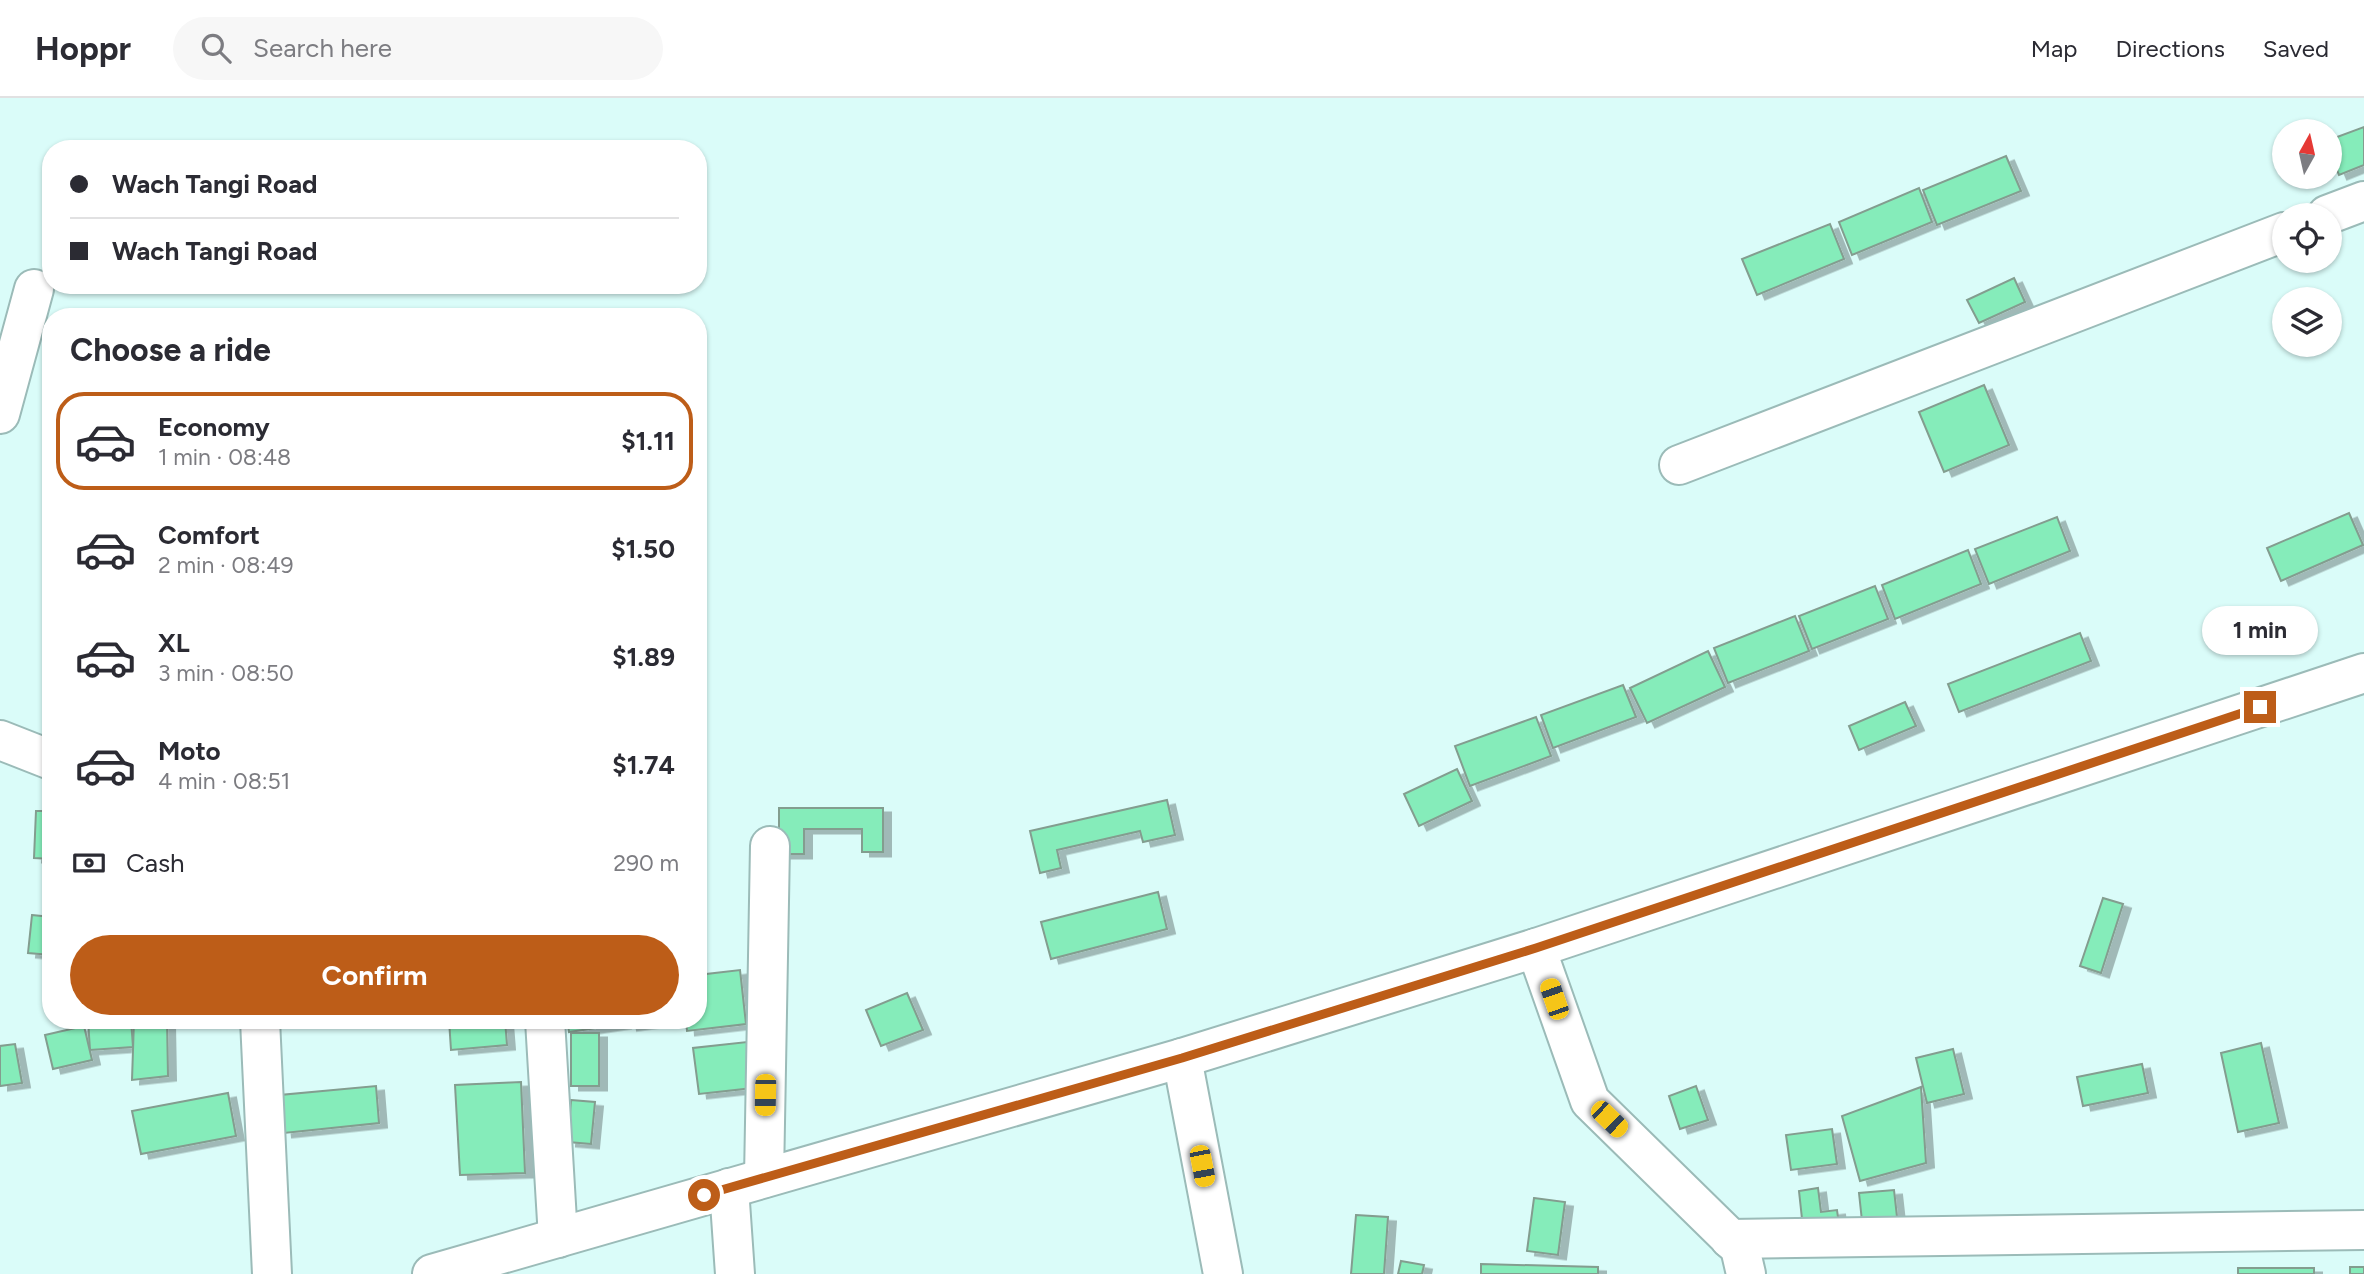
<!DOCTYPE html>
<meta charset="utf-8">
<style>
:root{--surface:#fff;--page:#f7f7f7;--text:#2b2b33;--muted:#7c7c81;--line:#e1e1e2;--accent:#bd5d18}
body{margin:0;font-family:Figtree,sans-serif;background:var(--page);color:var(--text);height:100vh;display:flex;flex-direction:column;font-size:26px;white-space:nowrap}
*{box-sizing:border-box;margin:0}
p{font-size:23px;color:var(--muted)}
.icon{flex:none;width:38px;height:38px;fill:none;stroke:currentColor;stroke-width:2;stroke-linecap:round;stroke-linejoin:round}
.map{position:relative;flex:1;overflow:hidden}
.panel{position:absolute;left:42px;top:210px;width:665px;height:721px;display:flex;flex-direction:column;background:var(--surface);border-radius:28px;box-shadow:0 2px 5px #0004}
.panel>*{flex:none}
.guide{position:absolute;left:42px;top:42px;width:665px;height:154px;border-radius:28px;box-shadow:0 2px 5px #0004;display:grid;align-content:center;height:154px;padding:0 28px;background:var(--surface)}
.needle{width:46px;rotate:8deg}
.buttons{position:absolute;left:2272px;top:21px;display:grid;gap:14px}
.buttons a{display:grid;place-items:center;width:70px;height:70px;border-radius:50%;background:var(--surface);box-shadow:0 2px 5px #0004;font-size:35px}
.end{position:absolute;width:32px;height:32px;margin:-16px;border:9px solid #bd5d18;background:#fff;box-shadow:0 0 0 4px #fff}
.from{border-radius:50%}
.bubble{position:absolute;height:49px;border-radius:24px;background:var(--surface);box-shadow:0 2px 5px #0004;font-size:23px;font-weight:700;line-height:49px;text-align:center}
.car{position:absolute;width:21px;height:42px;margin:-21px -10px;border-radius:9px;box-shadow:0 0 5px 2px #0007;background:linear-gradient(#f5c518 24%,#345 0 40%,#f5c518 0 76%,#345 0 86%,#f5c518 0)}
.guide b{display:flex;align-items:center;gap:24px;height:66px;font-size:26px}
.guide b+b{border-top:2px solid var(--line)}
.guide i{width:18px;height:18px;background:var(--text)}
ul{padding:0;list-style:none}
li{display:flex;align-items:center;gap:21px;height:98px;margin:0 14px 10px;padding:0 14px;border:4px solid transparent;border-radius:28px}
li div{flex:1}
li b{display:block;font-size:26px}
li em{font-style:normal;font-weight:700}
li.selected{border-color:var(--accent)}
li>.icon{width:63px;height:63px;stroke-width:1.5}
h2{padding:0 28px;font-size:32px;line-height:84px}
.pay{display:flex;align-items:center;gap:18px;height:77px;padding:0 28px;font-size:26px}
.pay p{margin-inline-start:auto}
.cta{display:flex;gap:14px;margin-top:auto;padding:14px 28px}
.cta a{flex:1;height:80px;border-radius:42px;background:var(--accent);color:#fff;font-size:28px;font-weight:700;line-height:80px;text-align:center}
header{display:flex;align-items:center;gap:42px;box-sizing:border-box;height:98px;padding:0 35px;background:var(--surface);border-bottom:2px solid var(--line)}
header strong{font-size:33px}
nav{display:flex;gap:38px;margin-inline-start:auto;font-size:24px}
.search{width:490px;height:63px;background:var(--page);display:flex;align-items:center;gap:18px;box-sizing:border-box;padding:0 24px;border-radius:38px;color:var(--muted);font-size:26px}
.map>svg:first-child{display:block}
.building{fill:#85ecba;stroke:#839d8f;stroke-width:2;filter:url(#shadow)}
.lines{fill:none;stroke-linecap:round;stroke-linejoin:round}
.street-casing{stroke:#9bbbb8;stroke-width:42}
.secondary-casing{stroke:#9bbbb8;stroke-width:42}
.street{stroke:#fff;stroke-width:38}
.secondary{stroke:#fff;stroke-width:38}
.route{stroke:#bd5d18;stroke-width:9}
</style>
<header>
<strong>Hoppr</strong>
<div class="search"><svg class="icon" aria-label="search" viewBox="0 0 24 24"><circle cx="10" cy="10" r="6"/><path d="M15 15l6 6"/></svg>Search here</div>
<nav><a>Map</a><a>Directions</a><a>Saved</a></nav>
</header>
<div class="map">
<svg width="2364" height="1176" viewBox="0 0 2364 1176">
<defs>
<filter id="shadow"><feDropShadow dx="8" dy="4.5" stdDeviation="0" flood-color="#0004"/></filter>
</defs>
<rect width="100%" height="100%" fill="#dafcf9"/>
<g class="building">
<path d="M2364,29v38l-25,10 -10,-24v-11z"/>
<path d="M2006,58l15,35 -84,34 -14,-35z"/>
<path d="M1919,90l13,34 -80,33 -13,-33z"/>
<path d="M1830,126l14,35 -87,36 -15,-36z"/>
<path d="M2014,180l11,24 -46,21 -12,-23z"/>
<path d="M1984,287l25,60 -65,27 -25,-60z"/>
<path d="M2349,415l14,32 -82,36 -14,-33z"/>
<path d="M2057,419l13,34 -81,33 -14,-35z"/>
<path d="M1968,452l13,34 -86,35 -13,-34z"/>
<path d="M1875,488l13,33 -76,30 -13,-33z"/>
<path d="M1795,518l14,35 -81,32 -14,-35z"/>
<path d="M2080,535l11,28 -132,51 -11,-28z"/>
<path d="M1708,553l17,36 -78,36 -17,-35z"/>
<path d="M1623,587l13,32 -83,31 -12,-33z"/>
<path d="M1905,604l11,24 -57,24 -10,-24z"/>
<path d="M1536,619l15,39 -81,30 -15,-40z"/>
<path d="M1457,671l15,32 -53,25 -15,-32z"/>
<path d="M1167,702l8,35 -32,7 -3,-11 -83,19 4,18 -21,5 -10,-42z"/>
<path d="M779,710h104v44h-21v-23h-58v25h-25z"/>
<path d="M36,713h15v48l-17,-1z"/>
<path d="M1158,794l9,37 -116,30 -10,-37z"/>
<path d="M2103,800l20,6 -22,69 -21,-7z"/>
<path d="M32,817l19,2v38l-23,-2z"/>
<path d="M740,872l6,54 -59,7 -1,-11h12v-45z"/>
<path d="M907,895l16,37 -42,16 -15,-36z"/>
<path d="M88,922h43l2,27 -43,3z"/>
<path d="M134,922h33l1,56 -36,4z"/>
<path d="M449,922h56l2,25 -56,5z"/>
<path d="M567,922h55l1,4 -54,8z"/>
<path d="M628,922h44l-43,6z"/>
<path d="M84,928l8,34 -39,9 -8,-34z"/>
<rect x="571" y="935" width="28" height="53"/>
<path d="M747,944l6,46 -54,6 -6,-46z"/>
<path d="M2261,945l18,80 -41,9 -17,-79z"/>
<path d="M15,946l7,39 -22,3v-40z"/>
<path d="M1953,951l11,45 -37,9 -11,-45z"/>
<path d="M2142,966l6,29 -65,13 -6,-29z"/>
<path d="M521,984l4,91 -65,2 -5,-90z"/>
<path d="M376,988l3,37 -95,10 -4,-38z"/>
<path d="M1696,988l12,34 -28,9 -11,-33z"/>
<path d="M1921,989l5,76 -66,18 -18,-65z"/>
<path d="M228,995l8,43 -95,18 -9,-43z"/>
<path d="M571,1002l24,2 -4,42 -23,-2z"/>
<path d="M1832,1031l5,35 -46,6 -5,-35z"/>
<path d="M1818,1090l3,24 16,-2 2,14 -36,4 -4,-37z"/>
<path d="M1894,1092l3,27 -35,4 -3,-28z"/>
<path d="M1534,1100l31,4 -7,53 -31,-4z"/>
<path d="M1356,1117l32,2 -4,57h-33z"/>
<path d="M1401,1163l23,4 -2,9h-24z"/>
<path d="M1481,1166l117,3v7h-117z"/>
<rect x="2350" y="1169" width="14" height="7"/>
<rect x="2238" y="1170" width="76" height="6"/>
</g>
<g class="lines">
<defs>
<g id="street">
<path d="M2327,117l37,-14"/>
<path d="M0,316l34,-125"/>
<path d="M1679,367l605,-233"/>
<path d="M0,642l51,20"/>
<path d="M1536,850l54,153 150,147 6,26"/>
<path d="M260,922l12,254"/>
<path d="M545,922l13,218"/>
<path d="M1182,960l41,216"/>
<path d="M764,1080l6,-332"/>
<path d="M729,1090l6,86"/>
<path d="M1730,1141l634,-9"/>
</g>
<path id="secondary" d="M432,1176l750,-216 354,-110 828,-275"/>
</defs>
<use href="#street" class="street-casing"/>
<use href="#secondary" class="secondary-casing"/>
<use href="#street" class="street"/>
<use href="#secondary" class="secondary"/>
</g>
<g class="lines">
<path class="route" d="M704,1097l478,-137 354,-110 724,-241"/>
</g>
</svg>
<div class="buttons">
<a><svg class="needle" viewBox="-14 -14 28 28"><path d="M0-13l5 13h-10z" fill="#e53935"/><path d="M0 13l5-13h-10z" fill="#7c7c81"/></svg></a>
<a><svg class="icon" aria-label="locate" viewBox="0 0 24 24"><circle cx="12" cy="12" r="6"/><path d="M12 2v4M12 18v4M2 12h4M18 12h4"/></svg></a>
<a><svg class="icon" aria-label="layers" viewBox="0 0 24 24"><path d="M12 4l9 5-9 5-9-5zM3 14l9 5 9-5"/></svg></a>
</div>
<i class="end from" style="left:704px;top:1097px"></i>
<i class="end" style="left:2260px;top:609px"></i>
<div class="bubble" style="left:2202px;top:508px;width:116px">1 min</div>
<i class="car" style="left:1554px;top:901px;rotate:341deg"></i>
<i class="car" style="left:765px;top:997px;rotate:181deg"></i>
<i class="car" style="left:1609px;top:1021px;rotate:134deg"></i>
<i class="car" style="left:1202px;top:1068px;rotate:169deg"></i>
<div class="guide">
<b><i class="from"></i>Wach Tangi Road</b>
<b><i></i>Wach Tangi Road</b>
</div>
<section class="panel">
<h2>Choose a ride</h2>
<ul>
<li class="selected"><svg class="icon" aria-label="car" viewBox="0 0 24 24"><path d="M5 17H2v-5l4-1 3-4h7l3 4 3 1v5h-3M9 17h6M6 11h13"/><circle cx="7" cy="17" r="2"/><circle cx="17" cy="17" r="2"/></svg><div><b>Economy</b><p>1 min · 08:48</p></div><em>$1.11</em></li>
<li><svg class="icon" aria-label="car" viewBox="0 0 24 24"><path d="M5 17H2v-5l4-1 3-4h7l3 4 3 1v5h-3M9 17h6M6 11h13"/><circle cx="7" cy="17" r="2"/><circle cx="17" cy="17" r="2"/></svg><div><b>Comfort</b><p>2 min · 08:49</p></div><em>$1.50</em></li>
<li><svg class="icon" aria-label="car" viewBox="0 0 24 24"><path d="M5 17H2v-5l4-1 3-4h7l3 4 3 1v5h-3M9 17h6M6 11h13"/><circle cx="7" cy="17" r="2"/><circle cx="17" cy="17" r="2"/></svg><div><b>XL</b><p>3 min · 08:50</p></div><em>$1.89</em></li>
<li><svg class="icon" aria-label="car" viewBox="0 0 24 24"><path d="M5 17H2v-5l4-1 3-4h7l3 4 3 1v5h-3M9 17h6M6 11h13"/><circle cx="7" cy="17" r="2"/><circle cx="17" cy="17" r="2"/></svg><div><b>Moto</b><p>4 min · 08:51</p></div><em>$1.74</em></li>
</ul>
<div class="pay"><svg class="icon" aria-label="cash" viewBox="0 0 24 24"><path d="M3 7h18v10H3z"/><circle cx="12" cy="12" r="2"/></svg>Cash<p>290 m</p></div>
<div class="cta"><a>Confirm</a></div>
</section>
</div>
